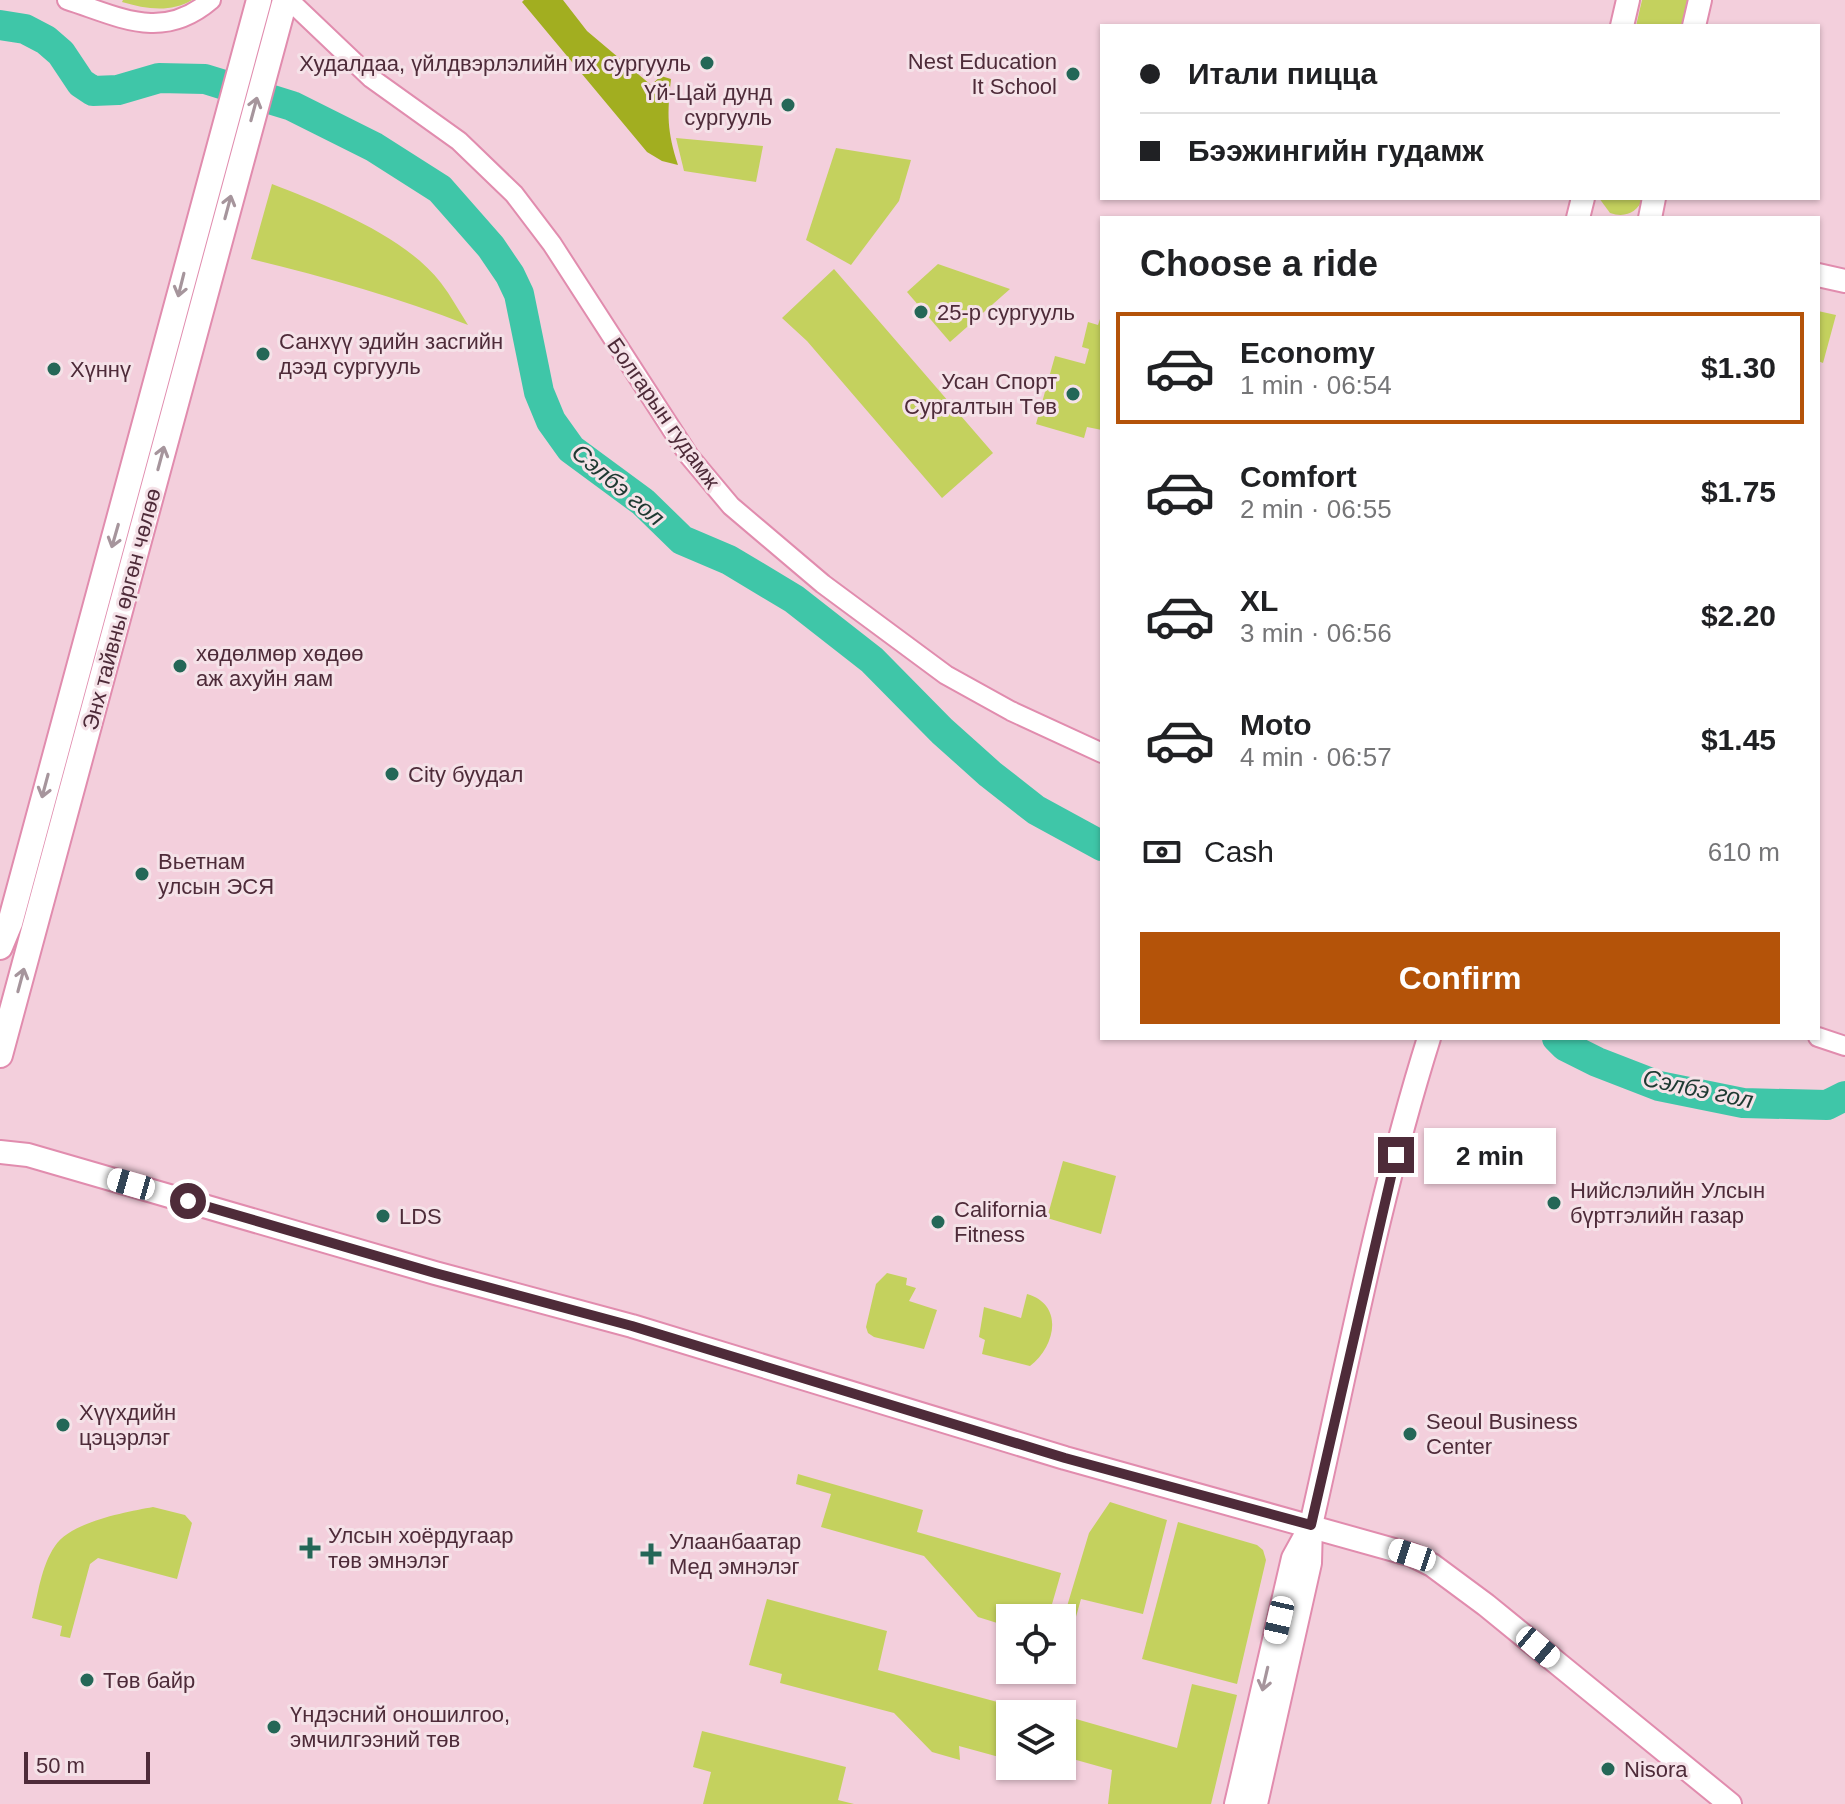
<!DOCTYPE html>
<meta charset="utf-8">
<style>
:root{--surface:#fff;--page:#f2f2f2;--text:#202124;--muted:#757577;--line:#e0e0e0;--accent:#b45309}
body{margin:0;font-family:Arial,sans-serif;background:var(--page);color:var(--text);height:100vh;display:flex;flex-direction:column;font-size:30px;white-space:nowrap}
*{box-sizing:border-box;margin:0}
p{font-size:26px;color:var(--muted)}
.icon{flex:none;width:44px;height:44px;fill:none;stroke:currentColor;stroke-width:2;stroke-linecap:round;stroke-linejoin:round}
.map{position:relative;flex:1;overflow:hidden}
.side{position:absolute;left:1100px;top:216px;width:720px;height:824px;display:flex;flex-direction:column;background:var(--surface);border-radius:0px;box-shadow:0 2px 6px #0004}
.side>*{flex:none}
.guide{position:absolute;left:1100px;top:24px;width:720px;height:176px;border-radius:0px;box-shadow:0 2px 6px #0004;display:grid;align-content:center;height:176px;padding:0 40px;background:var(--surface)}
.controls{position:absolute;left:996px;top:1604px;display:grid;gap:16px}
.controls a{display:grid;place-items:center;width:80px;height:80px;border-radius:0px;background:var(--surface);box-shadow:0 2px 6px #0004;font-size:40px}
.scale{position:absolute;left:24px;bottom:20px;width:126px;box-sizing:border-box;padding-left:8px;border:4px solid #4e2b39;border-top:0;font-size:22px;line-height:28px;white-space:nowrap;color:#4e2b39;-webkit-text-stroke:6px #f5e2e8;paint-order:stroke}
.end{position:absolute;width:36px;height:36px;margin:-18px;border:10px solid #4e2b39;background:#fff;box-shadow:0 0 0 4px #fff}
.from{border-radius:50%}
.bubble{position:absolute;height:56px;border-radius:0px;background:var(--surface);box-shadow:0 2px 6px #0004;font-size:26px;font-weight:600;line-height:56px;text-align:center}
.car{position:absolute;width:24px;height:48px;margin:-24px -12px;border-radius:10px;box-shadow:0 0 6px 2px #0007;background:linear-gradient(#fff 24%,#345 0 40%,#fff 0 76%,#345 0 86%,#fff 0)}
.guide b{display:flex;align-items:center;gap:28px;height:76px;font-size:30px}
.guide b+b{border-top:2px solid var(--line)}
.guide i{width:20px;height:20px;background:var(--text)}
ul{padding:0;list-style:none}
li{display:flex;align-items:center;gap:24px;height:112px;margin:0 16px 12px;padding:0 24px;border:4px solid transparent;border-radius:0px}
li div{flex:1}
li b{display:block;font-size:30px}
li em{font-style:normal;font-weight:600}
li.selected{border-color:var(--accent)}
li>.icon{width:72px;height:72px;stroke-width:1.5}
h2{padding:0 40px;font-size:36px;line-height:96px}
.pay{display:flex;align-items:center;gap:20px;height:88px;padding:0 40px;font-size:30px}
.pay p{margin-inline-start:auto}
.button{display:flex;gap:16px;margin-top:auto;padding:16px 40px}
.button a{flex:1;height:92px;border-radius:0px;background:var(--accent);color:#fff;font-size:32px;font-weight:600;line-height:92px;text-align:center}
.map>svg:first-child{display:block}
.green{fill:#c4d15e}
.forest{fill:#a2ae20}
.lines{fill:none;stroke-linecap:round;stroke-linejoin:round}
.river{stroke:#3fc6a8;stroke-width:30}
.minor-casing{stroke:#e18cae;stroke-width:22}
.major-casing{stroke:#e18cae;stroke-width:26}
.highway-casing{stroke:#e18cae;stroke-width:28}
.minor{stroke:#fff;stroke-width:18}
.major{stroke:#fff;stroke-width:22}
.highway{stroke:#fff;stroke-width:24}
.oneway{stroke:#a6959c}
.route{stroke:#4e2b39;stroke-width:10}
.poi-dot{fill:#246757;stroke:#f5e2e8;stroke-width:3}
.labels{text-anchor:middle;stroke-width:6;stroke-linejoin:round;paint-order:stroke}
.poi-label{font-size:22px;fill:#4e2b39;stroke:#f5e2e8;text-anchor:start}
.street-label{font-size:22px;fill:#4e2b39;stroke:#f5e2e8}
.water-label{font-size:24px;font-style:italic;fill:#1e3a32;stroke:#f5e2e8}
</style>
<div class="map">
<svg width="1845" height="1804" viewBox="0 0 1845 1804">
<rect width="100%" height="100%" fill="#f3cfdc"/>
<g class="green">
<path d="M123,0h69c-22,13 -46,9 -70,2z"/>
<path d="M1642,0h47l-6,26h-47z"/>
<path d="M676,138l87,8 -7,36 -72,-11z"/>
<path d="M836,148l75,12 -12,41 -48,64 -45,-25z"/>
<path d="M272,184c54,21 133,52 169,99 10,13 18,28 27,42 -71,-28 -143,-48 -217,-66z"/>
<path d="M1599,198h44c-6,15 -18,20 -33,15z"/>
<path d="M938,264l72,25 -60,53 -43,-50z"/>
<path d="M834,269l159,184 -51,45 -135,-157 -25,-23z"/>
<path d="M1818,311l18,4 -13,48 -5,-2z"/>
<path d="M1102,313v117l-15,-3 -3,11 -48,-14 19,-68 30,8 4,-15 -7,-2 6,-25 10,3z"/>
<path d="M1063,1161l53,15 -15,58 -54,-16z"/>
<path d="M887,1273l20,5 -1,7 10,3 -7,13 28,9 -13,39 -50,-12 -6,-4 -2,-6 10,-43z"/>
<path d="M1027,1294c38,11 28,53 3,72l-48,-12 3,-14 -6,-3 5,-30 37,11z"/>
<path d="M798,1474l125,36 -6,22 144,41 -13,45h-38v9l-32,-10 -54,-61 -103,-29 10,-33 -35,-10z"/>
<path d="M1110,1502l57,18 -24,94 -62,-15 -15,53 -4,-1v-28l27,-90z"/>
<path d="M153,1507l32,8 7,8 -15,56 -79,-21 -8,6 -20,74 -10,-2 2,-10 -30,-8c6,-23 9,-52 23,-72 15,-24 71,-34 98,-39z"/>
<path d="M1178,1522l79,23 6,5 3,10 -29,124 -95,-25z"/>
<path d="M767,1599l120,32 -9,39 149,40 -1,4h-16v46l-51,-14 1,14 -28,-8 -38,-39 -114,-30 2,-9 -33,-9z"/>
<path d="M1192,1684l45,11 -26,109h-103l4,-34 -50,-14v-41l115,33z"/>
<path d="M702,1731l144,36 -8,33 16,4h-151l8,-32 -18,-5z"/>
</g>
<path class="forest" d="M524,0h39l24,31 64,54 10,-9 10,3c-4,35 -4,52 7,86l-16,-4 -15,-9 -125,-150z"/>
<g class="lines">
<g class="river">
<path d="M0,25l25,4 21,11 15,13 20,30 12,8 25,-1 41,-12 46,1 87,27 82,41 66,42 51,58 19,28 9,19 20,98 12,29 20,28 72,53 39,38 47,20 65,39 78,61 70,71 48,43 46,36 66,36"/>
<path d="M1557,1038l8,8 32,16 62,24 84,17 84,2 18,-9"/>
</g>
<defs>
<g id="minor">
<path d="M67,0c53,17 95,42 144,0"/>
<path d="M289,0l82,78 88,63 55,53 38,50 137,212 42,50 92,78 123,91 65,36 91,42"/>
<path d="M1818,1037l27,9"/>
</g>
<g id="major">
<path d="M1622,26l6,-26"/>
<path d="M1694,26l6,-26"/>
<path d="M1578,218l5,-20"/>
<path d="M1650,218l4,-20"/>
<path d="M1818,275l27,6"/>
<path d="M0,1152l28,3 407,118 197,53 433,132 347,97 20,10 54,40 244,199"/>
<path d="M1236,1804l57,-246 16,-29"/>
<path d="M1256,1804l54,-241 1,-38c37,-163 68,-328 118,-487"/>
</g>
<g id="highway">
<path d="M0,947l10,-24 249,-923"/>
<path d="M0,1055l285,-1055"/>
</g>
</defs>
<use href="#minor" class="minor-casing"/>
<use href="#major" class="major-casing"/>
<use href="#highway" class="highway-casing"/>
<use href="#minor" class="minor"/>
<use href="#major" class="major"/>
<use href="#highway" class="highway"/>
</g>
<defs><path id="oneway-shaft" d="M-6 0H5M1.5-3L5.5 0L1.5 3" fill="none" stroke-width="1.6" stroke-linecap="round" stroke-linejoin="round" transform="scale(2)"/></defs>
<g class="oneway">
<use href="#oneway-shaft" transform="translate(254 109) rotate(-75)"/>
<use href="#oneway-shaft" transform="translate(228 207) rotate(-75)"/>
<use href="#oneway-shaft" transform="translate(181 285) rotate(104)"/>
<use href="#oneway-shaft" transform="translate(161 458) rotate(-75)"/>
<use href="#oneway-shaft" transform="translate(115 536) rotate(106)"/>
<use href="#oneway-shaft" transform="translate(45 786) rotate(105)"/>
<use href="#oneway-shaft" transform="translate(21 980) rotate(-75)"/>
<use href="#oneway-shaft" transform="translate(1265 1679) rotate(103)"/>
</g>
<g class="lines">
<path class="route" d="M188,1201l247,72 197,53 433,132 246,67 85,-370"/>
</g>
<g class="poi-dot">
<circle cx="707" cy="63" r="8"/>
<circle cx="1073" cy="74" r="8"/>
<circle cx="788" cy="105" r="8"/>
<circle cx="921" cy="312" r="8"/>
<circle cx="263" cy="354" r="8"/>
<circle cx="54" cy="369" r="8"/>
<circle cx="1073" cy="394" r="8"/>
<circle cx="180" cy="666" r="8"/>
<circle cx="392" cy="774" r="8"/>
<circle cx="142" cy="874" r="8"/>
<circle cx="1554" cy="1203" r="8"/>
<circle cx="383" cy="1216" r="8"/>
<circle cx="938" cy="1222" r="8"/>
<circle cx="63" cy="1425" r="8"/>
<circle cx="1410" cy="1434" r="8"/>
<path d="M306 1536h8v8h8v8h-8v8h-8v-8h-8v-8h8z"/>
<path d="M647 1542h8v8h8v8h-8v8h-8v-8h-8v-8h8z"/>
<circle cx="87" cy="1680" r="8"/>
<circle cx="274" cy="1727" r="8"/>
<circle cx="1608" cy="1769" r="8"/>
</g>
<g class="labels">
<g class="poi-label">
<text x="1057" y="69" text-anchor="end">Nest Education<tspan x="1057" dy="25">It School</tspan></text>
<text x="691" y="71" text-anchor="end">Худалдаа, үйлдвэрлэлийн их сургууль</text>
<text x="772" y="100" text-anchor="end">Үй-Цай дунд<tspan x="772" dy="25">сургууль</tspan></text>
<text x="937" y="320">25-р сургууль</text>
<text x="279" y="349">Санхүү эдийн засгийн<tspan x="279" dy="25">дээд сургууль</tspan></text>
<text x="70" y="377">Хүннү</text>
<text x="1057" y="389" text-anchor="end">Усан Спорт<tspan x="1057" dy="25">Сургалтын Төв</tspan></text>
<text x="196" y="661">хөдөлмөр хөдөө<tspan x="196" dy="25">аж ахуйн яам</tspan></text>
<text x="408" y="782">City буудал</text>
<text x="158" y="869">Вьетнам<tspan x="158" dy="25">улсын ЭСЯ</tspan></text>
<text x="1570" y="1198">Нийслэлийн Улсын<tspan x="1570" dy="25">бүртгэлийн газар</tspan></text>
<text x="954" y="1217">California<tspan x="954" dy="25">Fitness</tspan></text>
<text x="399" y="1224">LDS</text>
<text x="79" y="1420">Хүүхдийн<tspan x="79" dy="25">цэцэрлэг</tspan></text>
<text x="1426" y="1429">Seoul Business<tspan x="1426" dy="25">Center</tspan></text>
<text x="328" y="1543">Улсын хоёрдугаар<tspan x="328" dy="25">төв эмнэлэг</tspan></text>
<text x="669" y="1549">Улаанбаатар<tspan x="669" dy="25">Мед эмнэлэг</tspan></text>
<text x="103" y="1688">Төв байр</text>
<text x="290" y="1722">Үндэсний оношилгоо,<tspan x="290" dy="25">эмчилгээний төв</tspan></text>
<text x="1624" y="1777">Nisora</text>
</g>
<g class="street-label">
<text transform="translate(664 413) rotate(55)" y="8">Болгарын гудамж</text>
<text transform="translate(121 609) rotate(-75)" y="8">Энх тайвны өргөн чөлөө</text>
</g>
<g class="water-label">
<text transform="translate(618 485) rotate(40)" y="8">Сэлбэ гол</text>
<text transform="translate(1698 1089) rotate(12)" y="8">Сэлбэ гол</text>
</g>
</g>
</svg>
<div class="controls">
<a><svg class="icon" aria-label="locate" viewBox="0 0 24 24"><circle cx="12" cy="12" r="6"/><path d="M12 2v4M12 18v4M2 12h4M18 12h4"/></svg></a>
<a><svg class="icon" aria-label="layers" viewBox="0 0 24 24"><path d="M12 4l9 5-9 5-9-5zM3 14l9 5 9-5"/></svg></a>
</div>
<div class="scale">50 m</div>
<i class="end from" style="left:188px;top:1201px"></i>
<i class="end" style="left:1396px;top:1155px"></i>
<div class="bubble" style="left:1424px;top:1128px;width:132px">2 min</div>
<i class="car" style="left:131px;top:1184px;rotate:286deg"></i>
<i class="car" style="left:1412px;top:1555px;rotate:288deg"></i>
<i class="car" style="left:1279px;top:1620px;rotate:193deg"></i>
<i class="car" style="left:1538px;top:1647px;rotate:130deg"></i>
<div class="guide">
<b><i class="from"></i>Итали пицца</b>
<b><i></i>Бээжингийн гудамж</b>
</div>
<section class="side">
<h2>Choose a ride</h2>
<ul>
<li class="selected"><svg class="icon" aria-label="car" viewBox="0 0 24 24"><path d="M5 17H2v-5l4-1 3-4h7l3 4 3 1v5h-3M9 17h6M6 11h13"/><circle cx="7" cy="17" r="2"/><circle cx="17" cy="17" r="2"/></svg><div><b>Economy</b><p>1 min · 06:54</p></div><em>$1.30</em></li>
<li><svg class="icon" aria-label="car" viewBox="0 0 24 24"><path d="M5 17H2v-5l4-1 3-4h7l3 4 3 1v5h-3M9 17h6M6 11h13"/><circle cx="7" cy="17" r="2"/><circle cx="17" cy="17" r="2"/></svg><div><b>Comfort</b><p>2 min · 06:55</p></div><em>$1.75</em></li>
<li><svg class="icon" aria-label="car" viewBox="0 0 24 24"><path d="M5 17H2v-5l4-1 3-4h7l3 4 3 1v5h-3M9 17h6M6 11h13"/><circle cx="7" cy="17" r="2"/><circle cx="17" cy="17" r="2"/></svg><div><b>XL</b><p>3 min · 06:56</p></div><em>$2.20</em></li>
<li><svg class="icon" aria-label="car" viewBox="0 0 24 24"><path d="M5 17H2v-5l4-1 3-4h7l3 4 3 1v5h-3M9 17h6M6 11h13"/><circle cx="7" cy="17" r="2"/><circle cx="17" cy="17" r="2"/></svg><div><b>Moto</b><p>4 min · 06:57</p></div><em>$1.45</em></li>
</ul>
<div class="pay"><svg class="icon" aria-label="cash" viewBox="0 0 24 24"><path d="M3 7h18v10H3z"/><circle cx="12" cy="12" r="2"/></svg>Cash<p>610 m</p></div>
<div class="button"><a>Confirm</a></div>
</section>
</div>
